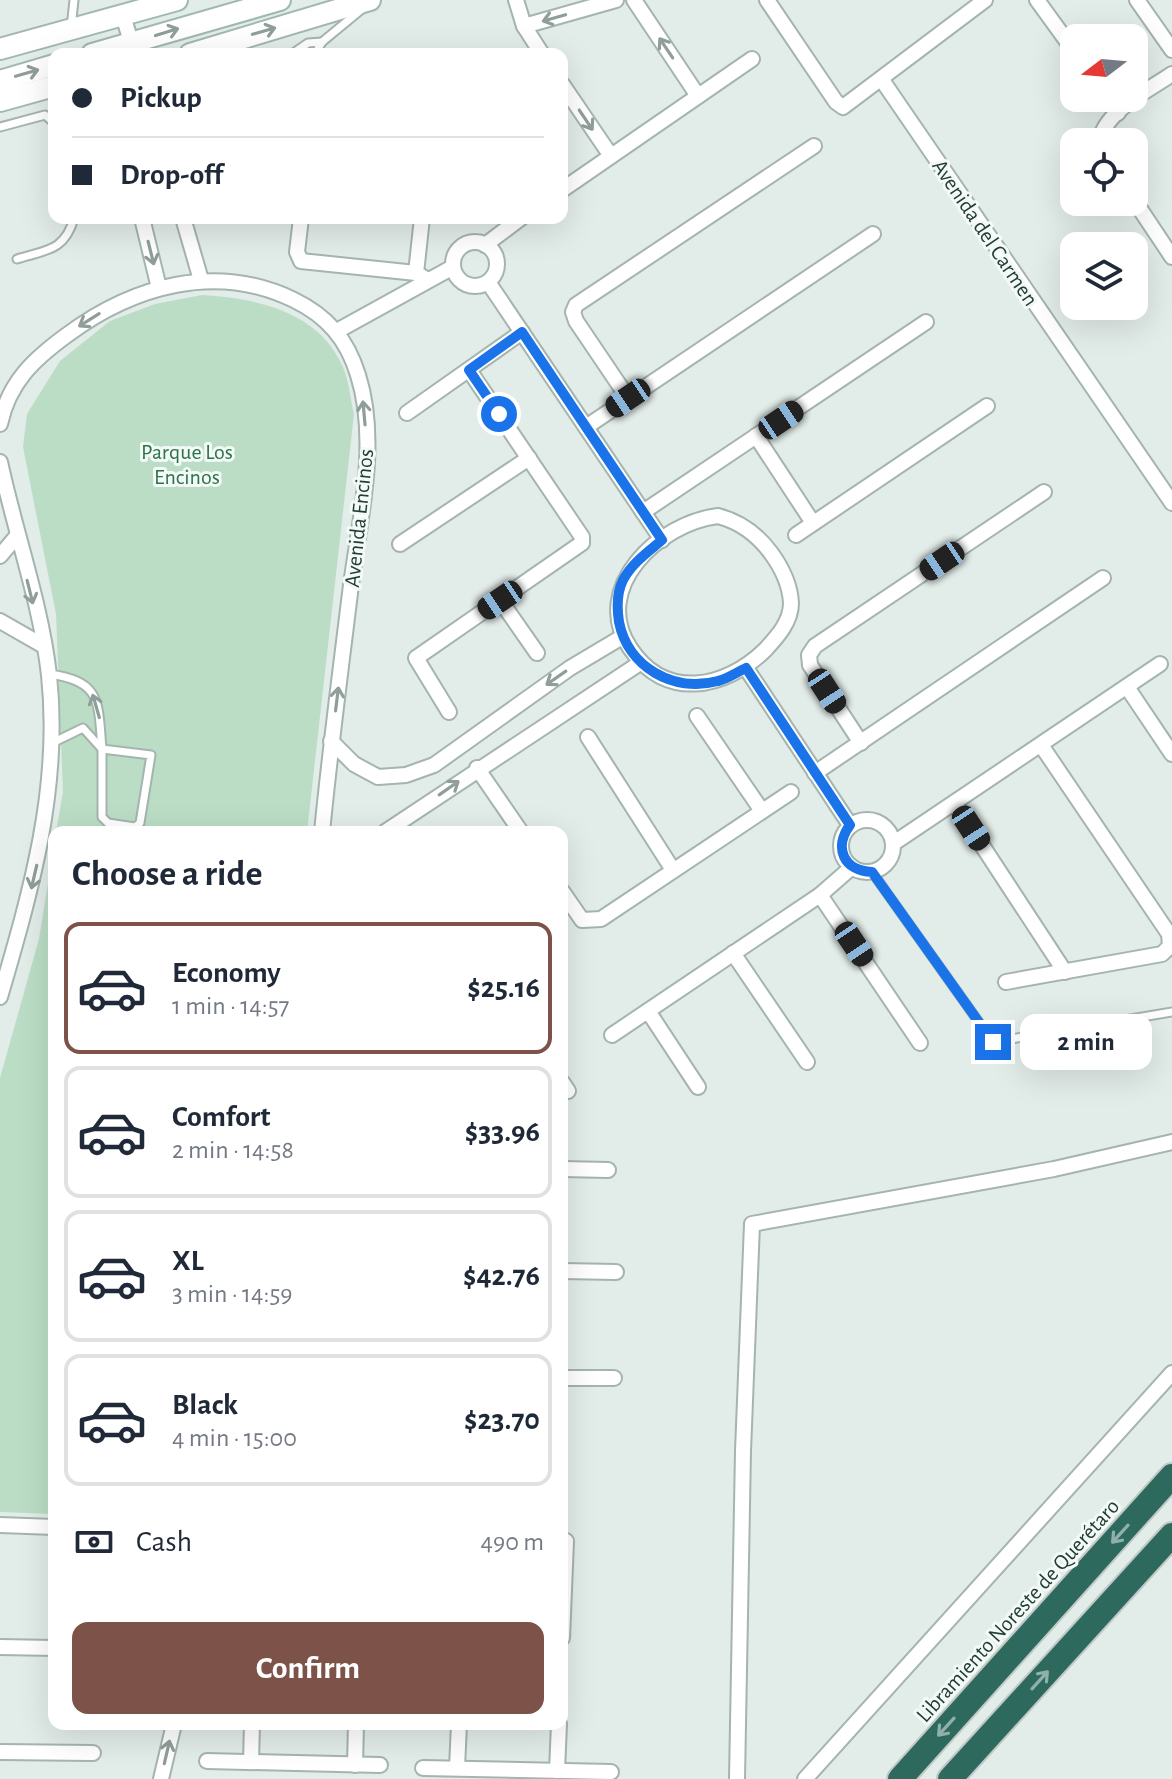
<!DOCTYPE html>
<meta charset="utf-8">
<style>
:root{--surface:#fff;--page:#f2f2f3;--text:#1f2937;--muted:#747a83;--line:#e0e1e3;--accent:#7d5248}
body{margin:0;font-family:"Alegreya Sans",sans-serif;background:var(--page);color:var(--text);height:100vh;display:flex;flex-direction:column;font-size:30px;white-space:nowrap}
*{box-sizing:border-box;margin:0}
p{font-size:26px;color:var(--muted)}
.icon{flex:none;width:44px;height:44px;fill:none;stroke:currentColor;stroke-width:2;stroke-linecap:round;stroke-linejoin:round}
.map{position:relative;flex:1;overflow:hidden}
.details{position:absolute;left:48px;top:826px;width:520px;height:904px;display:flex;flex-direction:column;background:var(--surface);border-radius:16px;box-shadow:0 8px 32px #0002}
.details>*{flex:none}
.guide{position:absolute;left:48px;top:48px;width:520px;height:176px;border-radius:16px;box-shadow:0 8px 32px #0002;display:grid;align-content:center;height:176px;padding:0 24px;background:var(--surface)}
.needle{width:52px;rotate:254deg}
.controls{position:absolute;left:1060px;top:24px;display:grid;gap:16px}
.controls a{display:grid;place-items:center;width:88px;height:88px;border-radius:16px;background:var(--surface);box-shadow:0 8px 32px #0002;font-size:40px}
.end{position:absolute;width:36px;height:36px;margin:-18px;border:10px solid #1a73e8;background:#fff;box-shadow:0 0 0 4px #fff}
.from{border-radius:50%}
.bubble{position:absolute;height:56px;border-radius:16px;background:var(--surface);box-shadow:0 8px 32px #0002;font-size:26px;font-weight:600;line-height:56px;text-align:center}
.car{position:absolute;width:24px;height:48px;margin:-24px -12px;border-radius:10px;box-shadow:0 0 6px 2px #0007;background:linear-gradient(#222 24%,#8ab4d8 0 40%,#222 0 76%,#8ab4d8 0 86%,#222 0)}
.guide b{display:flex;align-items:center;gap:28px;height:76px;font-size:30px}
.guide b+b{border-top:2px solid var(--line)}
.guide i{width:20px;height:20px;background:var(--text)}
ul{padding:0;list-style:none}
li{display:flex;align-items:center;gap:24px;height:132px;margin:0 16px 12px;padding:0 8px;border:4px solid var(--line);border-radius:16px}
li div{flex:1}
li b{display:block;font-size:30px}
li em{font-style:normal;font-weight:600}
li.on{border-color:var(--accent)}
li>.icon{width:72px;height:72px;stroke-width:1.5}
h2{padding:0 24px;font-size:36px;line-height:96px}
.pay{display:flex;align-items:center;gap:20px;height:88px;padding:0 24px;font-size:30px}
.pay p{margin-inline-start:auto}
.action{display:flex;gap:16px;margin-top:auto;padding:16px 24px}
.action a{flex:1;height:92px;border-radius:16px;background:var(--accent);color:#fff;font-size:32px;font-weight:600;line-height:92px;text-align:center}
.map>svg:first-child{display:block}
.green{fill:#bbddc5}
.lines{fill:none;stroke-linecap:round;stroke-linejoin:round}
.lane-casing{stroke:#a5b4af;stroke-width:11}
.street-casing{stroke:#a5b4af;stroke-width:18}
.secondary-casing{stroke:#a0b8b0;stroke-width:24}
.highway-casing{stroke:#c1c9c7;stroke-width:28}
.lane{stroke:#fff;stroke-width:7}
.street{stroke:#fff;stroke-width:14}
.secondary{stroke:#fff;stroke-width:20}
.highway{stroke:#2e695e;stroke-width:24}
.oneway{stroke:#909e9a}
.oneway2{stroke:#90b1aa}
.route{stroke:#1a73e8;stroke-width:10}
.labels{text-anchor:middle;stroke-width:6;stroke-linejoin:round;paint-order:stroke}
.street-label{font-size:22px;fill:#223d36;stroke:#f3f9f6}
.park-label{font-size:22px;fill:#2d734a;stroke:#f3f9f6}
</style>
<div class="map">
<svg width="1172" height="1779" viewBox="0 0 1172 1779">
<rect width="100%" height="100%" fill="#e2ece8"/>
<g class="green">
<path d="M202,295c53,3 116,16 140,70 7,14 8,33 12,49l-47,418h-251l7,-40 -7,-178 -33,-167 4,-33 33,-53 50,-40 45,-17z"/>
<path d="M54,846v668l-54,-2v-434l39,-139z"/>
</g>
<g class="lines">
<defs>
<g id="lane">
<path d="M71,28l3,-28"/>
<path d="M292,54l16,-11 14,-1"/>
<path d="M315,54l7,-12 40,-33"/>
<path d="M0,127l45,-12 9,8"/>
<path d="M17,259c29,-9 48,-8 57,-41"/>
<path d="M49,674c53,7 49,28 53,75l-19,-21 -31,15"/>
<path d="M102,749l49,6 -11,68 -5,4 -27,-4 -6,-6z"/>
<path d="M872,872l121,170 179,-30"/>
</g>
<g id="street">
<path d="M516,0l8,26"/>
<path d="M634,0l64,96"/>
<path d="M767,0l69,102 7,5 142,-107"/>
<path d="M1037,0l37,51"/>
<path d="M1137,0l35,50"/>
<path d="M123,16l12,38"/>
<path d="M542,54l-18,-28 92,-26"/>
<path d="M882,80l290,423"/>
<path d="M562,84l49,72"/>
<path d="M1108,98l10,15"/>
<path d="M1100,142c3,-30 49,-52 72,-68"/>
<path d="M562,190l190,-131"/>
<path d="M1134,200l38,57"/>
<path d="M142,218l17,70"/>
<path d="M183,218l18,62"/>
<path d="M301,218l-4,34 4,9 115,12 10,6"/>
<circle cx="475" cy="264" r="22"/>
<path d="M485,245l36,-27"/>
<path d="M416,273l6,-55"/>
<path d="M488,282l174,258"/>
<path d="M337,331l116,-64"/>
<path d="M628,398l-52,-77 -3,-9 3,-7 238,-159"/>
<path d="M407,413l115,-81"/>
<path d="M0,424c9,-42 34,-65 67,-89 66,-49 149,-73 227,-35 33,16 53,39 64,75 21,66 2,143 -7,210 -10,82 -21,165 -29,247"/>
<path d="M586,427l287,-193"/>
<path d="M756,436l57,87"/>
<path d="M0,462c15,70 41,142 49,213 12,112 -18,216 -49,322"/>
<path d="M643,512l283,-190"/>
<path d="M718,516c23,6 39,18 53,37 11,15 19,31 20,50 0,19 -14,34 -26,47 -40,39 -100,51 -135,-2 -40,-60 29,-125 88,-132z"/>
<path d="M796,535l191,-129"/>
<path d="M400,544l129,-86"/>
<path d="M0,556l16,-19"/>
<path d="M500,600l37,53"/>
<path d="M0,621l42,24"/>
<path d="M746,668l104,157"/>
<path d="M1127,687l45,67"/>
<path d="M449,712l-33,-54 166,-115v-6l-113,-167"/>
<path d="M697,716l65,95"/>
<path d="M588,737l85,133"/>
<path d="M331,741l23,23 24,13 28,-2 28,-10 136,-97 52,-31"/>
<path d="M861,743l-51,-78 -1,-10 6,-9 229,-154"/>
<path d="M477,768l44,64"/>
<path d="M815,773l288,-195"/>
<path d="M955,804l110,168"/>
<circle cx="867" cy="846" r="26"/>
<path d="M385,832l255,-169"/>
<path d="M894,843l266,-179"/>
<path d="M562,891l20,29 19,-1 190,-127"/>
<path d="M820,895l100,148"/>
<path d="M733,953l74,109"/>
<path d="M1006,982l156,-28 8,-8 -1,-12 -128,-189"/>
<path d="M648,1011l50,76"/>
<path d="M612,1035l208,-140 32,-28"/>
<path d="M562,1082l6,9"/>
<path d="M562,1169l46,1"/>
<path d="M562,1271l54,1"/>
<path d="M562,1378h52"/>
<path d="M0,1525l54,2"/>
<path d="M562,1638l4,-97"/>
<path d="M0,1647l54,1"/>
<path d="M0,1752l93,1"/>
<path d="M207,1761l173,4"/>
<path d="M251,1762l1,-38"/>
<path d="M355,1765l1,-41"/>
<path d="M423,1768l188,4"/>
<path d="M457,1768l2,-44"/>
<path d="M557,1771l2,-47"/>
<path d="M161,1779l13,-55"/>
<path d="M737,1779l6,-328 9,-227 302,-55 118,-27"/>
<path d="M805,1779l367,-406"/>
</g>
<g id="secondary">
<path d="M0,49l177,-49"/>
<path d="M92,54l188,-54"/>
<path d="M190,54l180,-54"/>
<path d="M0,81l54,-16"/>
<path d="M0,101l54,-15"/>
</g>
<g id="highway">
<path d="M900,1779l272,-303"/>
<path d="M950,1779l222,-244"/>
</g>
</defs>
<use href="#lane" class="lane-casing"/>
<use href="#street" class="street-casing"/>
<use href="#secondary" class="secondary-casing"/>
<use href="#highway" class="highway-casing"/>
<use href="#lane" class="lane"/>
<use href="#street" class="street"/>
<use href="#secondary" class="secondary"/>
<use href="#highway" class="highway"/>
</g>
<defs><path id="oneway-shaft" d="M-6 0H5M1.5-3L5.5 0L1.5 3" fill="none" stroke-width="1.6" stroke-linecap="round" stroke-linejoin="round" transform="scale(2)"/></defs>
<g class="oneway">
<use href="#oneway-shaft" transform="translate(554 18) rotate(164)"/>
<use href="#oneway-shaft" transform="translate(264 31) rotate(-16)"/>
<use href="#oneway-shaft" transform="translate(167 32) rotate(-17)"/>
<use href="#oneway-shaft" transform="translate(666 48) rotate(-124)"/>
<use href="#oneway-shaft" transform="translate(27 73) rotate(-16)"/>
<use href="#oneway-shaft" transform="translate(586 120) rotate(56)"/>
<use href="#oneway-shaft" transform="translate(151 253) rotate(76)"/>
<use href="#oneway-shaft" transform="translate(89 320) rotate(148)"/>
<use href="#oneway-shaft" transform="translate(364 413) rotate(-95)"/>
<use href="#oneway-shaft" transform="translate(30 592) rotate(76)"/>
<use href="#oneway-shaft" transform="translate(556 678) rotate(145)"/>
<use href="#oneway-shaft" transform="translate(337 699) rotate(-83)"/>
<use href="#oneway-shaft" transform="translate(96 706) rotate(-106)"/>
<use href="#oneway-shaft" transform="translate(449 788) rotate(-35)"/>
<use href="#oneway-shaft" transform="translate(34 877) rotate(103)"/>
<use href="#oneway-shaft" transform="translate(167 1752) rotate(-77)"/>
</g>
<g class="oneway2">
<use href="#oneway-shaft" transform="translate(1120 1534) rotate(132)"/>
<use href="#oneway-shaft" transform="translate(1040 1680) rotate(-48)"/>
<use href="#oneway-shaft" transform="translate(946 1727) rotate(132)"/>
</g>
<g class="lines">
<path class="route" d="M499,414l-30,-44 53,-38 140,208c-14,12 -30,23 -39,40 -6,12 -6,29 -4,42 9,45 54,71 99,59 9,-2 19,-9 28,-13l104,157c-17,23 -6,46 22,47l121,170"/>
</g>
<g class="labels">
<g class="street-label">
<text transform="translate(986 232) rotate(56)" y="8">Avenida del Carmen</text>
<text transform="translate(358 518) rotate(-84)" y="8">Avenida Encinos</text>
<text transform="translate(1017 1610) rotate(-48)" y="8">Libramiento Noreste de Querétaro</text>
</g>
<g class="park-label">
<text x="187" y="459">Parque Los<tspan x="187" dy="25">Encinos</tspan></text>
</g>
</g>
</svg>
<div class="controls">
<a><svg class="needle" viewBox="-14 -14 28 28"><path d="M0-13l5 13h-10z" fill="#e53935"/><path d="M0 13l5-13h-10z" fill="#747a83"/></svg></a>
<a><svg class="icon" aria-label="locate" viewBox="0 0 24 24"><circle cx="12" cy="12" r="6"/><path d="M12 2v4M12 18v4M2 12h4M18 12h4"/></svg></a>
<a><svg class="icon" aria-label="layers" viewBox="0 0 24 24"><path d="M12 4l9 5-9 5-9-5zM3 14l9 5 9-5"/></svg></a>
</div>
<i class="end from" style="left:499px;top:414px"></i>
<i class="end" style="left:993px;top:1042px"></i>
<div class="bubble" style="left:1020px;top:1014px;width:132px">2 min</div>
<i class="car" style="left:628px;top:398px;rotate:236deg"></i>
<i class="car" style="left:781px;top:420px;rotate:56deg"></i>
<i class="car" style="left:942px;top:561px;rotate:236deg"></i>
<i class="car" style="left:500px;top:600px;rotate:236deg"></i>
<i class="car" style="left:827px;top:691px;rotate:147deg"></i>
<i class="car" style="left:971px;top:828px;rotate:147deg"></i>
<i class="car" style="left:854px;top:944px;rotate:146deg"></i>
<div class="guide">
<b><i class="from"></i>Pickup</b>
<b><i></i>Drop-off</b>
</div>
<section class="details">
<h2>Choose a ride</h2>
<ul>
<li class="on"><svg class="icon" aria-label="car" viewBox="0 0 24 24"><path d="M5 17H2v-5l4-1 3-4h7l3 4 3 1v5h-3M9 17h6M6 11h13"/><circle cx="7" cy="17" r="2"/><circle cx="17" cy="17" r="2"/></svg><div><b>Economy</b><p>1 min · 14:57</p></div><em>$25.16</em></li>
<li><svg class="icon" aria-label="car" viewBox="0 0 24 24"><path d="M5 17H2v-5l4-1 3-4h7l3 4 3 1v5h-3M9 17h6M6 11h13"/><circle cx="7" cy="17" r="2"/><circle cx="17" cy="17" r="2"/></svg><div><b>Comfort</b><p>2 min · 14:58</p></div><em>$33.96</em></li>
<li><svg class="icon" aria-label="car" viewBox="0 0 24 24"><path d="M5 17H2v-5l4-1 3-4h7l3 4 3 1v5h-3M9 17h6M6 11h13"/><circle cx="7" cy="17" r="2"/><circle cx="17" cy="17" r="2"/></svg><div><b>XL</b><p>3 min · 14:59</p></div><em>$42.76</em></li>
<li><svg class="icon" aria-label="car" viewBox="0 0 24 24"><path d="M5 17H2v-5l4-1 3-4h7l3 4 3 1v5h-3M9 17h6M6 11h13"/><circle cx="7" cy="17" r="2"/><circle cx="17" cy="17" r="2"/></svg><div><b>Black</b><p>4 min · 15:00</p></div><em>$23.70</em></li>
</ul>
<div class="pay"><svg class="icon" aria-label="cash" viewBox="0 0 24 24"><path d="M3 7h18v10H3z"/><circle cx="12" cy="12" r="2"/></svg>Cash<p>490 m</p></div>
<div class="action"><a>Confirm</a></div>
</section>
</div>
